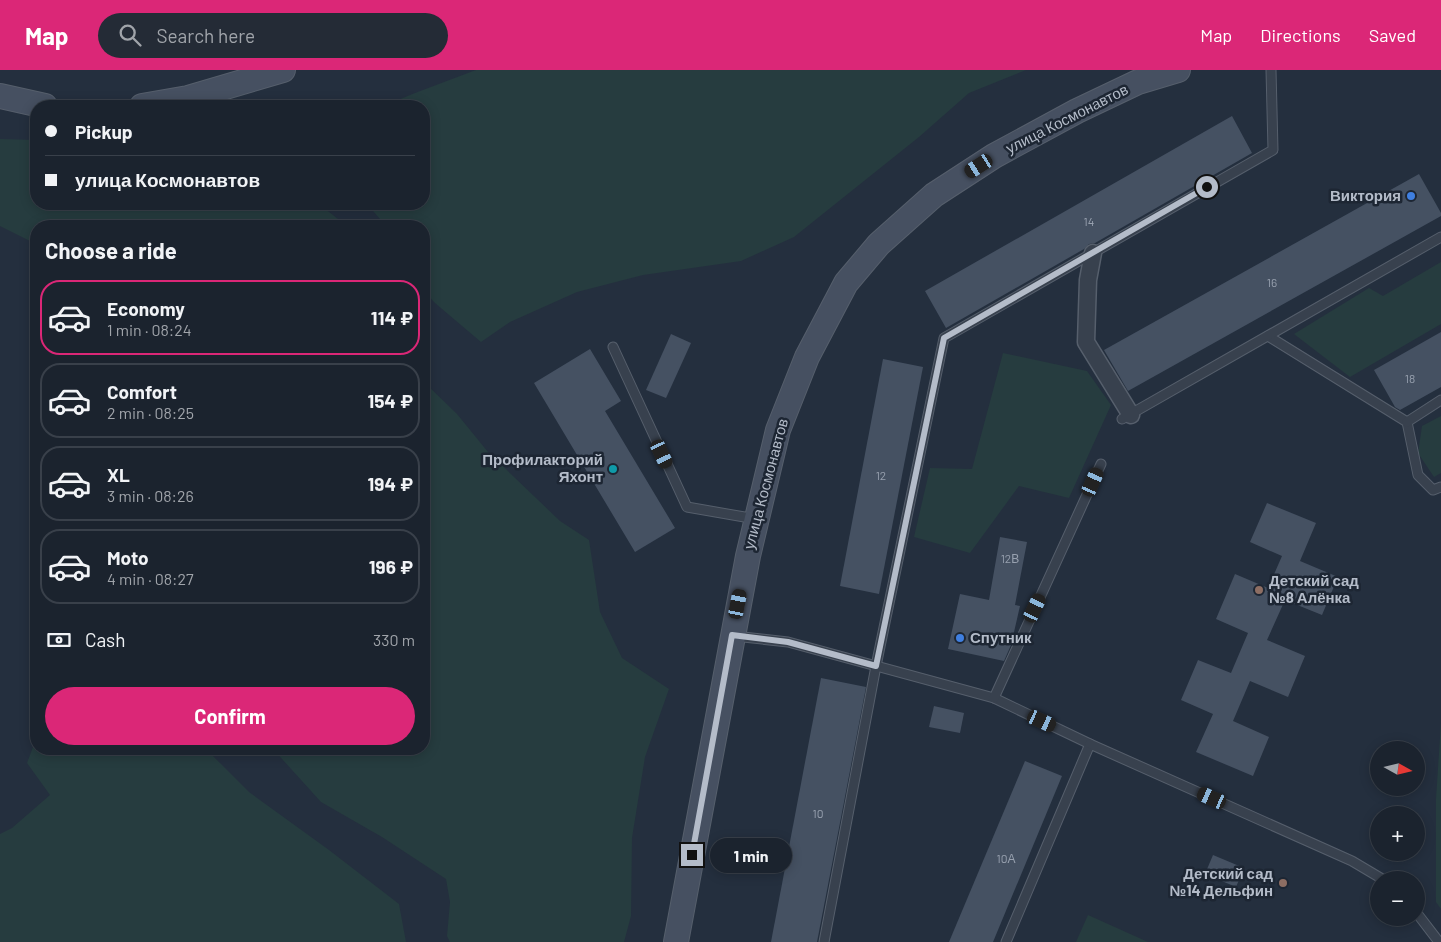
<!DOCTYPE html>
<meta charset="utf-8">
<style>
:root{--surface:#1b232e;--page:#242b36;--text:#f1f3f6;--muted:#a0a4aa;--line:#39404a;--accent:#db2777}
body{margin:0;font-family:Barlow,sans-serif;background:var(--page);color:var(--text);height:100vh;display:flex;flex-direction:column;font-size:19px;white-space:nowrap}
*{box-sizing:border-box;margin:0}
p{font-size:16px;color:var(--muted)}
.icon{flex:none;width:28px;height:28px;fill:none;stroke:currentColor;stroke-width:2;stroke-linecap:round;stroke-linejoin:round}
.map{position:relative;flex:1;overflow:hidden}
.sheet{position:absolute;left:30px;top:150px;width:400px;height:535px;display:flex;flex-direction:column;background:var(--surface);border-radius:20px;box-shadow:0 2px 12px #0003,0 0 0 1px var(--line)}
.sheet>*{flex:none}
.hud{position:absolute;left:30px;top:30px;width:400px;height:110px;border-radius:20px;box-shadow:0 2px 12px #0003,0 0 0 1px var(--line);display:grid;align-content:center;height:110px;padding:0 15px;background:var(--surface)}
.needle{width:32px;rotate:98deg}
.tools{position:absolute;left:1370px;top:671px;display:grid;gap:10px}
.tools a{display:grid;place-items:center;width:55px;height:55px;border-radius:50%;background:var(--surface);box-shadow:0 2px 12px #0003,0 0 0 1px var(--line);font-size:25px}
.end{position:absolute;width:22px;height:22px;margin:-11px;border:6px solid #b4bcc9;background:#111;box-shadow:0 0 0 2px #111}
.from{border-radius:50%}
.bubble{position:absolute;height:35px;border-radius:18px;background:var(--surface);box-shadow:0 2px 12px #0003,0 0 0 1px var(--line);font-size:16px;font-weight:700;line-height:35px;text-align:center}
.car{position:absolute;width:15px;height:30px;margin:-15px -8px;border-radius:6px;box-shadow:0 0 4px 1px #0007;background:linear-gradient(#222 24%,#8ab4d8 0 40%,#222 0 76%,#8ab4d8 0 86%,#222 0)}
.hud b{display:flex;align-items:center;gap:18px;height:48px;font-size:19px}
.hud b+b{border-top:1px solid var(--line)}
.hud i{width:12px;height:12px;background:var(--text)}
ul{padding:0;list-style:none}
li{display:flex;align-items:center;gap:15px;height:75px;margin:0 10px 8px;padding:0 5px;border:2px solid var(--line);border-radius:20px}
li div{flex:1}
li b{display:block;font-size:19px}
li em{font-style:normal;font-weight:700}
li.active{border-color:var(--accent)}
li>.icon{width:45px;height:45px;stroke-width:1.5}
h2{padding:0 15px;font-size:22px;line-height:60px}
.pay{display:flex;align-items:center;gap:12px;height:55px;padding:0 15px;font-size:19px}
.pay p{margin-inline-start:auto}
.action{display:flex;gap:10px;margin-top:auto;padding:10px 15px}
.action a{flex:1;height:58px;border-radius:30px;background:var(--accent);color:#fff;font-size:20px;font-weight:700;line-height:58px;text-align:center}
header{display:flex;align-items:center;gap:30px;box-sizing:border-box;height:70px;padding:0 25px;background:var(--accent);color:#fff}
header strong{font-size:24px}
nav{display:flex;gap:28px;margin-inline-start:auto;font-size:18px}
.search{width:350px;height:45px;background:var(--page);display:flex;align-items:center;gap:12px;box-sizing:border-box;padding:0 18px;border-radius:28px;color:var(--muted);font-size:19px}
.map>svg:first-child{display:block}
.green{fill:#263c3f}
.building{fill:#455162}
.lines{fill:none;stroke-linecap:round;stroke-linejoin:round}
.lane-casing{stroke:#565f6c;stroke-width:11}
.street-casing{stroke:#565f6c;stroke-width:19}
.secondary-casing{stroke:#565f6c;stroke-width:26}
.lane{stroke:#38414e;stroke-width:9}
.street{stroke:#38414e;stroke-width:16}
.secondary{stroke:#465061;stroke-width:24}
.route{stroke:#b4bcc9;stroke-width:6}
.shop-dot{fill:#3f7fe0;stroke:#1d2633;stroke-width:2}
.culture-dot{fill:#0f9aa8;stroke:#1d2633;stroke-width:2}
.education-dot{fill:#8d6e63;stroke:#1d2633;stroke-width:2}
.labels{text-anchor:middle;stroke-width:5;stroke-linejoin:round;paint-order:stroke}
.number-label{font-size:12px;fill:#98a1af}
.street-label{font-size:15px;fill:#b4bcc9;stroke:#1d2633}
.poi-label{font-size:15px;font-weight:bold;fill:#b4bcc9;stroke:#1d2633;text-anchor:end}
</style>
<header>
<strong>Map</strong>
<div class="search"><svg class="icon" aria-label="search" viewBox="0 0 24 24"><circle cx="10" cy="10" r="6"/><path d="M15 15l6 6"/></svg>Search here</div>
<nav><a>Map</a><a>Directions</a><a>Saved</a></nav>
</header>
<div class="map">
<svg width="1441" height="872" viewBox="0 0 1441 872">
<rect width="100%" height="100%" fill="#242f3e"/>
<g class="green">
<path d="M476,0h550l-57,23 -50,44 -125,100 -53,24 -98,14 -66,17 -67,30 -29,20 -46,-39 -11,-12v-65h-38l-19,-22h57v-98h-40l31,-13z"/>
<path d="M0,69l36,1v64h283l24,19 1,3h-308v18l-36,-18z"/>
<path d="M1441,192v62l-91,53 -56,-43 75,-46 14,8z"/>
<path d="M1003,283l84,18 24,34 -42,93 -50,-12 -49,67 -56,-16 16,-69 42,1z"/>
<path d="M424,312l33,32 31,38 72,69 29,19 11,72 22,46 47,31 -24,68 -13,81 -1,78 -7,26h-174l-3,-6 3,-34 -4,-23 -64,-42 -61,-35 -48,-53h151z"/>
<path d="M1441,346v57l-7,4 -16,-24 4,-27z"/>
<path d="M1441,652v187l-5,-7v-103z"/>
<path d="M36,669v10h170l43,43 80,58 70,54 7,38h-406v-108l12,-6 38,-33 -23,-32z"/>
<path d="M1088,845l60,27h-72z"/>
</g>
<g class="building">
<path d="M1232,46l20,37 -157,90 -6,1 -5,5 -138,79 -21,-37z"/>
<path d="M1419,104l22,39v3l-313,175 -24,-41z"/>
<path d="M1441,262v55l-41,23 -5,-3 -21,-37z"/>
<path d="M671,264l20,9 -25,55 -20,-8z"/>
<path d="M590,279l31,52 -16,10 70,117 -40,24 -101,-169z"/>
<path d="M883,289l40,8 -44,227 -39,-8z"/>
<path d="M1267,433l49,20 -16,38 38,16 -16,38 -37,-15 -18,40 38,16 -17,41 -38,-16 -17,40 36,16 -16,39 -57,-24 17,-38 -32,-14 17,-40 33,13 17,-40 -32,-14 19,-45 33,14 14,-32 -32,-14z"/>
<path d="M1000,467l27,5 -12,63 5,1 -9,39 -7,16 -56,-12 12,-55 29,6z"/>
<path d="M821,608l45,9 -22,115 -27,140h-46z"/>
<path d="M934,636l30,7 -4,20 -31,-6z"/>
<path d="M1025,691l37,15 -69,166h-44z"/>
<path d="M1213,785l31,13 -8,19 -31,-13z"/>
</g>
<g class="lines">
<defs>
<g id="lane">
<path d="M1268,266l139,86 11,53 15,15 8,-3"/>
<path d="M613,277l74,160 69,12"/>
<path d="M1122,349l319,-182"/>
<path d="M1407,352l34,-22"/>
<path d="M734,566l54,6 206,56 96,46 -84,198"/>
<path d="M994,628l107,-234"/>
<path d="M1090,674l262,117 32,19"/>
<path d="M1416,842l23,30"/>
<path d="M824,872l52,-276 68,-328 329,-188 -2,-80"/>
</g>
<path id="street" d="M1093,183l-5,27 -2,62 45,73"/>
<g id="secondary">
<path d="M0,26l45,10"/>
<path d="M142,36l46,-8 95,-28"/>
<path d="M676,872l72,-386 30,-126 29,-73 39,-74 33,-39 55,-49 60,-39 83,-45 61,-29 40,-12"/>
</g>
</defs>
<use href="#lane" class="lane-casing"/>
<use href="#street" class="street-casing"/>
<use href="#secondary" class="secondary-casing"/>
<use href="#lane" class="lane"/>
<use href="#street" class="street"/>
<use href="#secondary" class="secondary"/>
</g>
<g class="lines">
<path class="route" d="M692,785l40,-220 56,7 88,24 68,-328 263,-151"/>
</g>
<g class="shop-dot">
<circle cx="1411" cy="126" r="5"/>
<circle cx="960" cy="568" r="5"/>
</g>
<circle class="culture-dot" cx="613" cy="399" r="5"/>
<g class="education-dot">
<circle cx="1259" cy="520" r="5"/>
<circle cx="1283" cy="813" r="5"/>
</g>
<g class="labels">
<g class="number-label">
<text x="1089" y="156">14</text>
<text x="1272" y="217">16</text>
<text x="1410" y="313">18</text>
<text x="881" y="410">12</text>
<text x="1010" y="493">12В</text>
<text x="818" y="748">10</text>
<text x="1006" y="793">10А</text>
</g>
<g class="street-label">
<text transform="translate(1067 49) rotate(-27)" y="5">улица Космонавтов</text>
<text transform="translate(766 414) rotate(-75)" y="5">улица Космонавтов</text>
</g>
<g class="poi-label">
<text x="1401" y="131">Виктория</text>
<text x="603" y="395">Профилакторий<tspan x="603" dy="17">Яхонт</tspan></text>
<text x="1269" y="516" text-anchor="start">Детский сад<tspan x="1269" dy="17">№8 Алёнка</tspan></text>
<text x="970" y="573" text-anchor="start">Спутник</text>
<text x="1273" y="809">Детский сад<tspan x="1273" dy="17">№14 Дельфин</tspan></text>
</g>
</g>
</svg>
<div class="tools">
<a><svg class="needle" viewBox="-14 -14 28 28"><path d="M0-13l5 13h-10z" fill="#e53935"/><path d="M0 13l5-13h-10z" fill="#a0a4aa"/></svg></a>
<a>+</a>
<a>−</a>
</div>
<i class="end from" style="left:1207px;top:117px"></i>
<i class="end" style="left:692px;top:785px"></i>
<div class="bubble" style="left:710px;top:768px;width:82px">1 min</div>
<i class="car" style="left:979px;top:96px;rotate:237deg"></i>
<i class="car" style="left:662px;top:384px;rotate:155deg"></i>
<i class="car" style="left:1093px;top:412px;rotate:24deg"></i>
<i class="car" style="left:738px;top:534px;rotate:11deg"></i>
<i class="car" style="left:1035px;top:538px;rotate:25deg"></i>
<i class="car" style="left:1042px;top:651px;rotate:115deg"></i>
<i class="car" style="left:1212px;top:728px;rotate:294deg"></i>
<div class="hud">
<b><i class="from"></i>Pickup</b>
<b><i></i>улица Космонавтов</b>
</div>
<section class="sheet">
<h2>Choose a ride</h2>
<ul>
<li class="active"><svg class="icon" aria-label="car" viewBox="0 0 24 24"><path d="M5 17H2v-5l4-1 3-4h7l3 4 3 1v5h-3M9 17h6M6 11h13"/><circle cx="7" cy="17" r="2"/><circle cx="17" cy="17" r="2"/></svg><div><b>Economy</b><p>1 min · 08:24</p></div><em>114 ₽</em></li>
<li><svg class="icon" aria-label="car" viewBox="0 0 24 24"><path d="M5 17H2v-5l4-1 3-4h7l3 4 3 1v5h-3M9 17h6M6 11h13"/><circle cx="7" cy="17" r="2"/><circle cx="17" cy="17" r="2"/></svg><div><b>Comfort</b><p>2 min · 08:25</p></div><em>154 ₽</em></li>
<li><svg class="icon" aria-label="car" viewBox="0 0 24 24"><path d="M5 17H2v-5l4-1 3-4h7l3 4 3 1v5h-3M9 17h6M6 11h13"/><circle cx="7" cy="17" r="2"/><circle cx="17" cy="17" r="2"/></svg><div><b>XL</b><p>3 min · 08:26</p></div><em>194 ₽</em></li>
<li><svg class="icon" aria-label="car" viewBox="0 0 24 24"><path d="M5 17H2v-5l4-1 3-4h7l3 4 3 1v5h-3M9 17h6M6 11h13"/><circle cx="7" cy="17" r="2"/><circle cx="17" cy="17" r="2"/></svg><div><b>Moto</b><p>4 min · 08:27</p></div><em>196 ₽</em></li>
</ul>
<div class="pay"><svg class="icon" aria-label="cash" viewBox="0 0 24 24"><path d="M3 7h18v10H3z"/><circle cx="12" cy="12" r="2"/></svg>Cash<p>330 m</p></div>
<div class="action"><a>Confirm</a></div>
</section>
</div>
